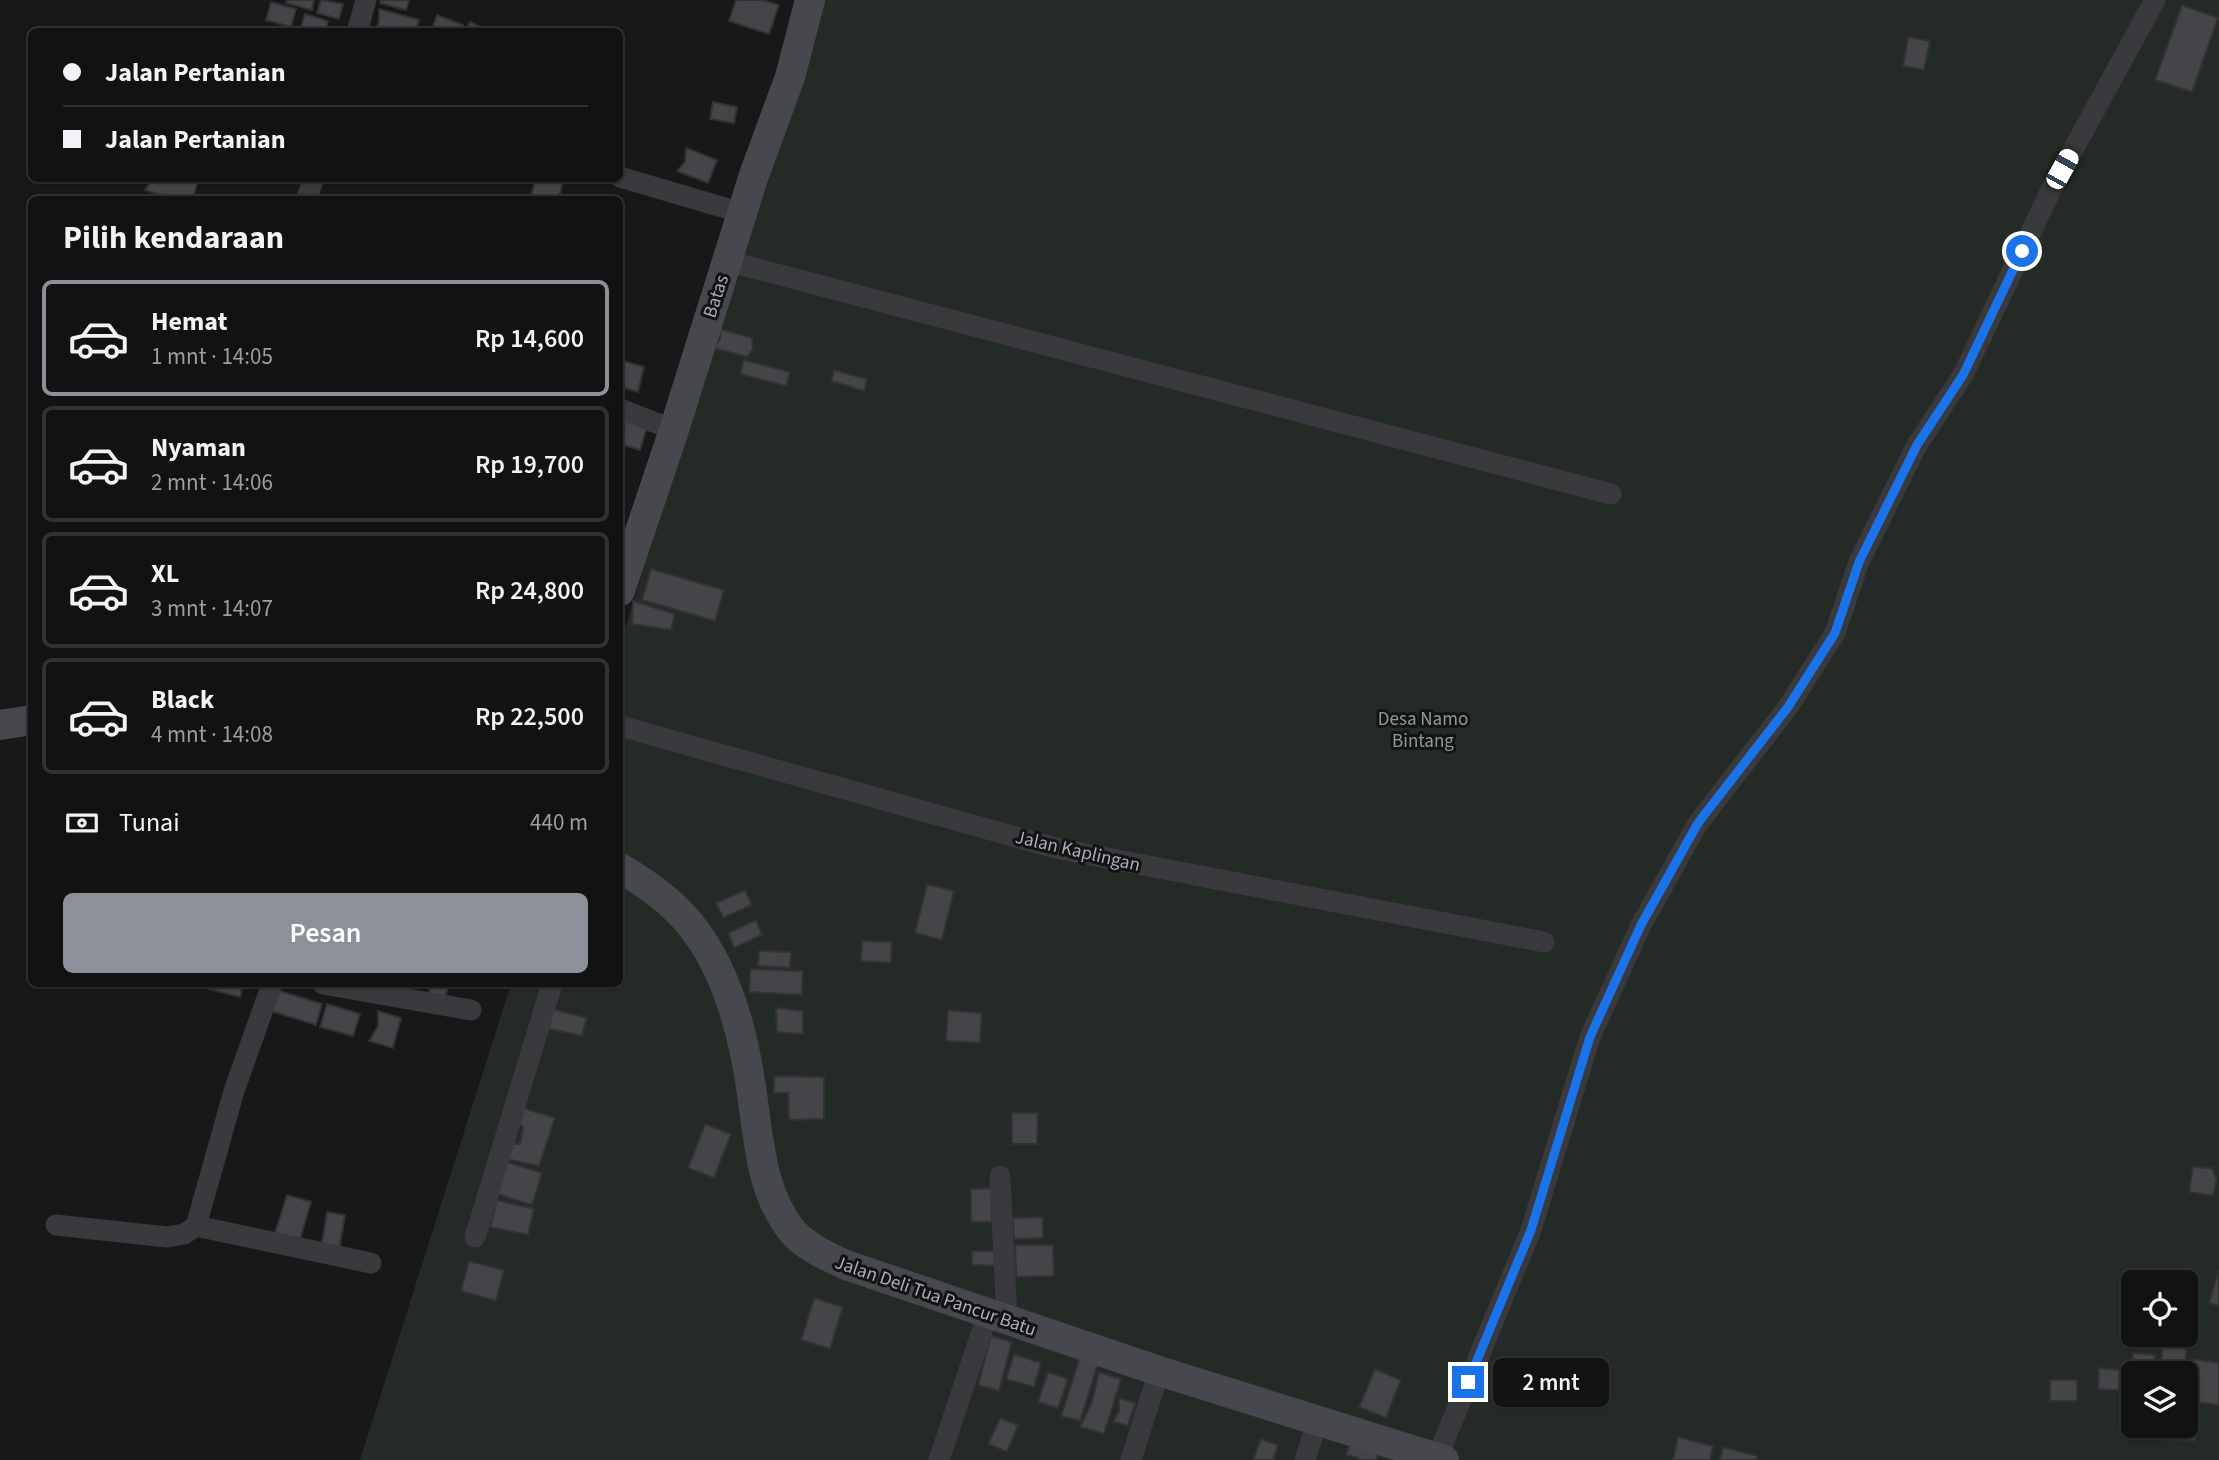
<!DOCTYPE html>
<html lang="id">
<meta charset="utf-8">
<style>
:root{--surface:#121213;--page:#1b1b1c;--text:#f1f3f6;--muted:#9c9ea0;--line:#313233;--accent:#8c9099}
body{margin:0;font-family:"Source Sans 3",sans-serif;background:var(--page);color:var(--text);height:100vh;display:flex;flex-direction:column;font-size:26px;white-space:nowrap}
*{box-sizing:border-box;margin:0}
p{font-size:23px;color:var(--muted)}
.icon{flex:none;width:38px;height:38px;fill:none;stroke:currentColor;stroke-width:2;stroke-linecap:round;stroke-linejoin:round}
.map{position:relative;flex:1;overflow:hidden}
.sheet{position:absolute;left:28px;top:196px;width:595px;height:791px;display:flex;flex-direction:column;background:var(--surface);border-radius:10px;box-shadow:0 2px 5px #0004,0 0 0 2px var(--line)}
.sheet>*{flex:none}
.top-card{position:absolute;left:28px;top:28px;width:595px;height:154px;border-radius:10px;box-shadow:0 2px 5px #0004,0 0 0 2px var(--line);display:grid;align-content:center;height:154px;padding:0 35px;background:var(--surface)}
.buttons{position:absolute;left:2121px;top:1270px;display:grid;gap:14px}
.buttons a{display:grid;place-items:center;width:77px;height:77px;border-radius:10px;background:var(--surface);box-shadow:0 2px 5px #0004,0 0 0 2px var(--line);font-size:35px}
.end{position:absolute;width:32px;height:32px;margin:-16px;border:9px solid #1a73e8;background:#fff;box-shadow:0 0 0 4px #fff}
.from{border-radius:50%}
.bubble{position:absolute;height:49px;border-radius:10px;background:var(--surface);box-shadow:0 2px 5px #0004,0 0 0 2px var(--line);font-size:23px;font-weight:600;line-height:49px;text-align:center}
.car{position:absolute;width:21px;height:42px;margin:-21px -10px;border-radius:9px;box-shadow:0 0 5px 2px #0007;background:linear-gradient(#fff 24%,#345 0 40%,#fff 0 76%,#345 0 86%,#fff 0)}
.top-card b{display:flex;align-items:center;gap:24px;height:66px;font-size:26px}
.top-card b+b{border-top:2px solid var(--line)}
.top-card i{width:18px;height:18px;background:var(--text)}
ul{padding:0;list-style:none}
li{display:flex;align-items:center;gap:21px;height:116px;margin:0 14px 10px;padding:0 21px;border:4px solid var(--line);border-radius:10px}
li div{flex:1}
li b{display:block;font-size:26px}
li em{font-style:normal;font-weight:600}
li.on{border-color:var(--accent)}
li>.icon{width:63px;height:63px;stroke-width:1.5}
h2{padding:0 35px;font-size:32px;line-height:84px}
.pay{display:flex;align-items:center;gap:18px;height:77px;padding:0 35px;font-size:26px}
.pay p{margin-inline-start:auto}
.primary-button{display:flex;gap:14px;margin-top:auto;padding:14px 35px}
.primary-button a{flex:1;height:80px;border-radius:10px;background:var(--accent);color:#fff;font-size:28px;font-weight:600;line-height:80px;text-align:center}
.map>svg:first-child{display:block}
.green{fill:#242b26;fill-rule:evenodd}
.building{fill:#454549;stroke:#323235;stroke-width:2}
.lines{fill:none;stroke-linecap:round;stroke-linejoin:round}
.street{stroke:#39393e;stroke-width:21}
.secondary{stroke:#47484d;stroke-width:30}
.route{stroke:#1a73e8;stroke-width:9}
.labels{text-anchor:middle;stroke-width:6;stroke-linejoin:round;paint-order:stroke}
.street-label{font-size:19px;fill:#abadb7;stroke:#131214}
.park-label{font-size:19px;fill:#85a08b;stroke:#131214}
</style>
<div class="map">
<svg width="2219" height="1460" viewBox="0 0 2219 1460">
<rect width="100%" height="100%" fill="#181819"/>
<path class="green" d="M820,0h1399v1460h-1859l151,-476h109v-340l94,-296zM2133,1283h53v52h-53zM2133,1374h53v52h-53z"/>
<g class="building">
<path d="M287,0h27l-2,10 -26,-7z"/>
<path d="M321,0l22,4 -4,15 -22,-6z"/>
<path d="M381,0h28l-3,10 -26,-7z"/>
<path d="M736,0h27l16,5 -10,29 -40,-13z"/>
<path d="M271,2l25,7 -5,18 -25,-7z"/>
<path d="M2182,5l36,13 -26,74 -37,-12z"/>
<path d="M379,9l40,11 -4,12h-41l5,-10z"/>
<path d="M305,14l23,7 -3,11 -24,-4z"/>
<path d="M437,15l26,10 -2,7h-30z"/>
<path d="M470,22l17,8v2h-22z"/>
<path d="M1908,37l22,4 -6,29 -21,-4z"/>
<path d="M713,102l24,5 -3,16 -24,-4z"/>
<path d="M686,148l31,12 -9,23 -31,-12 8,-9z"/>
<path d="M154,178h45l-7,22h-14l-33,-10z"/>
<path d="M536,178h28l-6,22h-28z"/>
<path d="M720,329l32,9 1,11 -6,8 -33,-9 6,-9z"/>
<path d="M620,360l24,7 -6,25 -18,-5z"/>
<path d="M744,360l46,12 -4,14 -46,-12z"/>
<path d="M834,370l33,9 -3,12 -33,-10z"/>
<path d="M620,416l28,8 -8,26 -20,-6z"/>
<path d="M651,569l73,21 -9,31 -73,-21z"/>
<path d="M633,601l42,13 -4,16 -39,-6z"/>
<path d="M927,884l27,7 -12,49 -27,-7z"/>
<path d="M745,890l7,15 -29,13 -7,-15z"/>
<path d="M756,920l6,15 -28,13 -6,-15z"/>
<path d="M862,941l30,1 -1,21 -30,-2z"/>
<path d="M759,951l32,1 -1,16 -32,-2z"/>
<path d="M750,969l53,2 -1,24 -53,-3z"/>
<path d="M211,984h32l-3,13 -31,-8z"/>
<path d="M431,984h18l-6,20 -16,-5z"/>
<path d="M277,990l45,14 -6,21 -45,-14z"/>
<path d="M327,1004l33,10 -7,22 -33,-9z"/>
<path d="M776,1008l27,3v23l-26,-2z"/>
<path d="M552,1009l35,9 -5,18 -35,-8z"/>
<path d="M948,1010l34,3 -2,30 -34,-2z"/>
<path d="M378,1011l23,7 -8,30 -24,-7 9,-15z"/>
<path d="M774,1076l50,1v42l-35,1 -1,-27h-14z"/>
<path d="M523,1108l32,10 -16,48 -32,-7 3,-15h10l3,-16 -5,-5z"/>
<path d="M1012,1113h26l-1,31h-25z"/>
<path d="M705,1124l26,10 -17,44 -26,-10z"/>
<path d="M507,1162l35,11 -10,32 -35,-11z"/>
<path d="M2193,1167l19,1 5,12 -4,16 -24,-4z"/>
<path d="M991,1188l1,34h-21v-33z"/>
<path d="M287,1195l24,7 -12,41 -25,-7z"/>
<path d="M497,1200l37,9 -6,26 -38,-8z"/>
<path d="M327,1212l18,3 -6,36 -18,-3z"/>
<path d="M1043,1217v21l-29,1 -1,-21z"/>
<path d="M1015,1245h38l1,31 -38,1z"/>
<path d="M972,1251h28v15l-28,-1z"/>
<path d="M469,1261l35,9 -8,31 -35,-10z"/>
<path d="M2219,1269v37l-10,-3z"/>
<path d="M814,1298l29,9 -13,42 -29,-9z"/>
<path d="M991,1336l21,6 -13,49 -21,-6z"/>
<path d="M2163,1346l24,3 -4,25h-23z"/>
<path d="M2133,1353l22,2 -2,19h-20v26h-4z"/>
<path d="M1014,1354l27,9 -7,24 -28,-8z"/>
<path d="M1080,1357l18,7 -18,57 -19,-5z"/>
<path d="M2191,1359l28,4v42l-33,-4z"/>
<path d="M2099,1368l21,2 -1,20 -21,-1z"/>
<path d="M1375,1369l26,11 -15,38 -27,-11z"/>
<path d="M1048,1372l20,7 -10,29 -20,-6z"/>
<path d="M1099,1372l22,7 -17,55 -24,-7 12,-25z"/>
<rect x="2050" y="1380" width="27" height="21"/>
<path d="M1119,1398l16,5 -7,23 -15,-4 6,-11z"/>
<path d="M2186,1416l10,1 -1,24 -42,-2 1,-13h32z"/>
<path d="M1000,1418l18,7 -11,27 -19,-8z"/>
<path d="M1678,1437l35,9 -3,14h-37z"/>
<path d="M1261,1439l17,6 -5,15h-20z"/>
<path d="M1350,1443l29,8 -3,9h-19l1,-2 -12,-3z"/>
<path d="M1723,1447l34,9 -1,4h-36z"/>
</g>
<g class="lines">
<g class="street">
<path d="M357,32l9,-32"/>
<path d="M620,177l122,36"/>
<path d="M306,200l8,-22"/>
<path d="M727,261l884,233"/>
<path d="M620,409l54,21"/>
<path d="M620,726l435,122 489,94"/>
<path d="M323,984l148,26"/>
<path d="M1000,1176l7,144"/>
<path d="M56,1225l111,12 17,-3 12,-8 38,-135 38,-107"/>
<path d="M196,1226l175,37"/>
<path d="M475,1237l77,-253"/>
<path d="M1437,1458l94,-228 59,-193 51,-112 57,-102 90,-116 47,-74 24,-71 58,-117 46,-70 88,-185 104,-190"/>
<path d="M939,1460l49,-147"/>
<path d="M1131,1460l28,-89"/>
<path d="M1305,1460l13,-40"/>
</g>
<g class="secondary">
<path d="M620,591l54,-161 80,-255 36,-98 20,-77"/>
<path d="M0,725l32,-5"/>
<path d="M620,868c26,15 51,33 70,56 38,47 54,111 62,170 7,47 9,98 40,137 14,16 35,25 54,34l313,106 285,89"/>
</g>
</g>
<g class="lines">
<path class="route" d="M1468,1382l63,-152 59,-193 51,-112 57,-102 90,-116 47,-74 24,-71 58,-117 46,-70 59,-124"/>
</g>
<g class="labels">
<g class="street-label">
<text transform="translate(715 296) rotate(-72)" y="7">Batas</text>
<text transform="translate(1078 850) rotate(13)" y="7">Jalan Kaplingan</text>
<text transform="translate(936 1295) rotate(19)" y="7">Jalan Deli Tua Pancur Batu</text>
</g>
<g class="park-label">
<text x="1423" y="725">Desa Namo<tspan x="1423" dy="22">Bintang</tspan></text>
</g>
</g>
</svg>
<div class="buttons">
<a><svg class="icon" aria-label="locate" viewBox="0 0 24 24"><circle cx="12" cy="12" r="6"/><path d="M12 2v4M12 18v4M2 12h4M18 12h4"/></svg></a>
<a><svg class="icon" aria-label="layers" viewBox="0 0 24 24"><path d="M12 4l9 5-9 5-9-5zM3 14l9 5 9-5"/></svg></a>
</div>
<i class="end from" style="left:2022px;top:251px"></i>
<i class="end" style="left:1468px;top:1382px"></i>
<div class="bubble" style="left:1493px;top:1358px;width:116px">2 mnt</div>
<i class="car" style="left:2062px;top:169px;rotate:29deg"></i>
<div class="top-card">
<b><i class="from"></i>Jalan Pertanian</b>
<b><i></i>Jalan Pertanian</b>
</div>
<section class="sheet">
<h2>Pilih kendaraan</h2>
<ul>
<li class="on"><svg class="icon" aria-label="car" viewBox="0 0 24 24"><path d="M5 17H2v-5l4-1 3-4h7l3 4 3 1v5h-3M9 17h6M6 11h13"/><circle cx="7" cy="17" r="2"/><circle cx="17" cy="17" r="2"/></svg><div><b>Hemat</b><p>1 mnt · 14:05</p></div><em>Rp 14,600</em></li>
<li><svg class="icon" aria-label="car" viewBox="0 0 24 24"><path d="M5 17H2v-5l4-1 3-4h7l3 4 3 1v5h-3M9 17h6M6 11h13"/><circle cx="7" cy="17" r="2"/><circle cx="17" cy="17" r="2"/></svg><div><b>Nyaman</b><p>2 mnt · 14:06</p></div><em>Rp 19,700</em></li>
<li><svg class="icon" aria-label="car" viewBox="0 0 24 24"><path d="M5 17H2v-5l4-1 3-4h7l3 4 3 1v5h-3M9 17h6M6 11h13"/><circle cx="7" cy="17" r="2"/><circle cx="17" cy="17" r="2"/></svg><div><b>XL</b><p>3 mnt · 14:07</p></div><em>Rp 24,800</em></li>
<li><svg class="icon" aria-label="car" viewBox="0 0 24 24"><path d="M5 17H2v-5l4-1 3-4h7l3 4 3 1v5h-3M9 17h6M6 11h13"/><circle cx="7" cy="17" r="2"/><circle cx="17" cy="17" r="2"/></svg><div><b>Black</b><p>4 mnt · 14:08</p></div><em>Rp 22,500</em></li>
</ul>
<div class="pay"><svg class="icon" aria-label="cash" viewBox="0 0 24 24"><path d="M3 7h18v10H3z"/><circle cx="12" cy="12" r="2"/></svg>Tunai<p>440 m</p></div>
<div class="primary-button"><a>Pesan</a></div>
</section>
</div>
